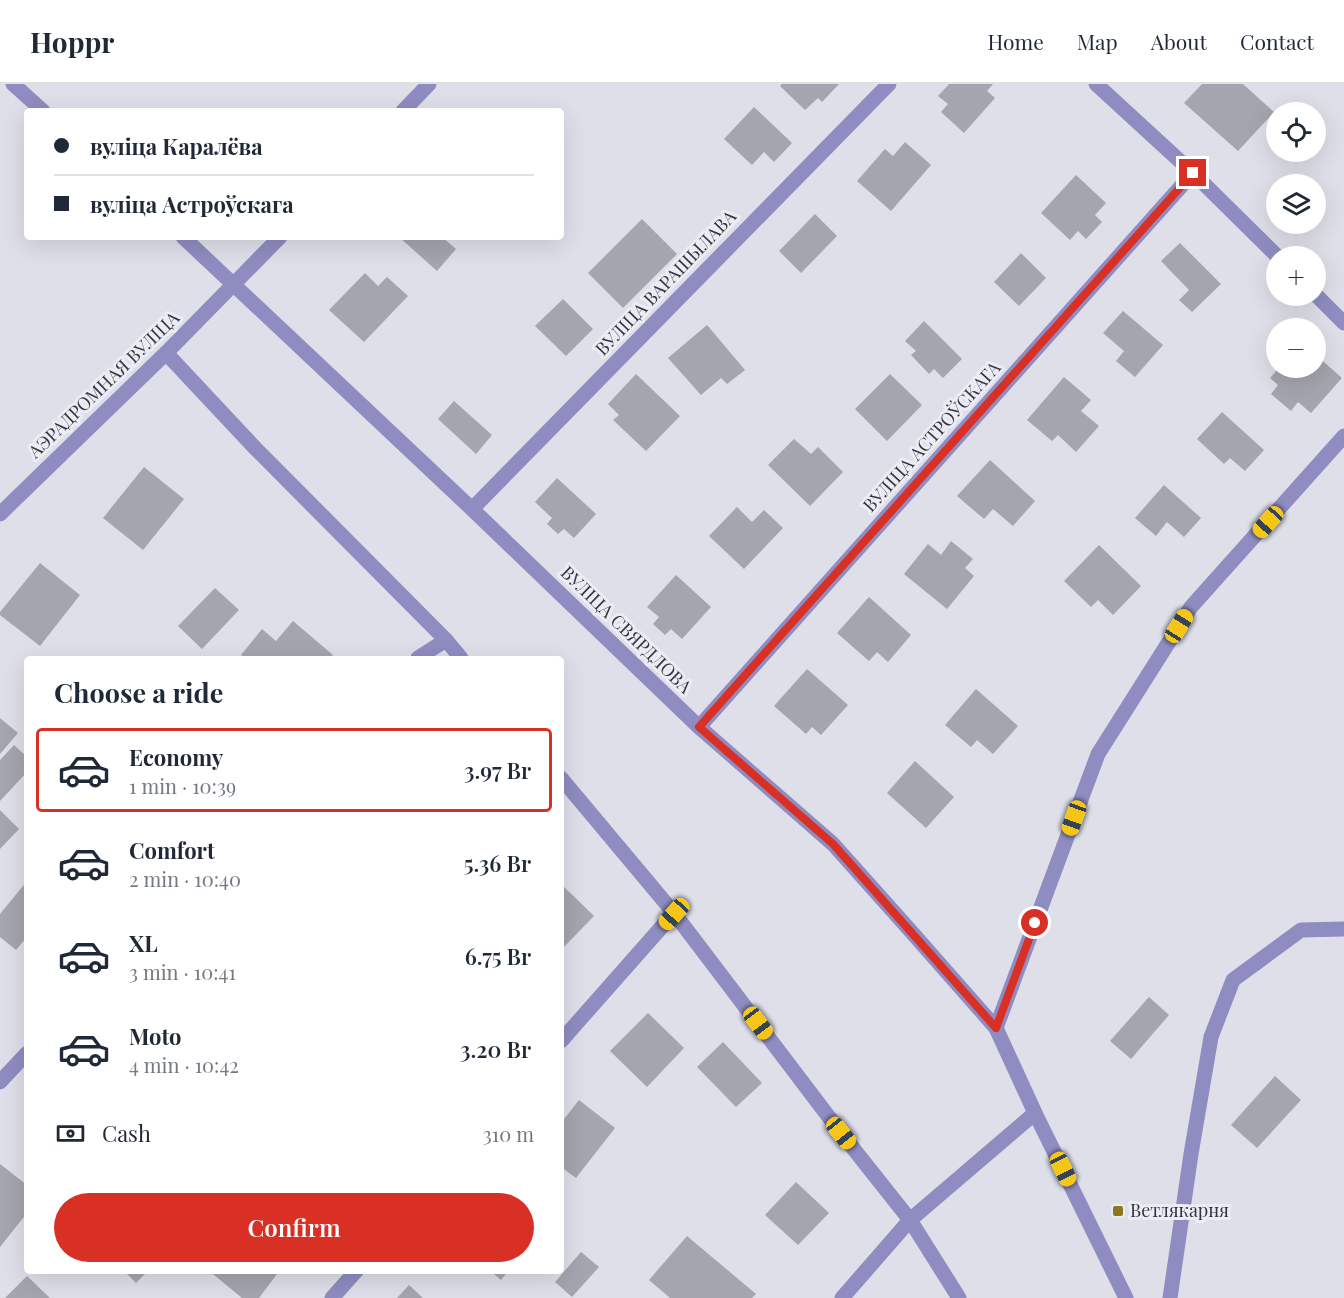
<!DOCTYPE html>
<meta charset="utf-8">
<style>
:root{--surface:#fff;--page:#f2f2f3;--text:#1f2937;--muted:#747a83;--line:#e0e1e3;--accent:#d93025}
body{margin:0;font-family:"Playfair Display",serif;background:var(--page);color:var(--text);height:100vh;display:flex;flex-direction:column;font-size:22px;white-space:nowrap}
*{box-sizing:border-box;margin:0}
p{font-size:20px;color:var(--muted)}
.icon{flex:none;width:33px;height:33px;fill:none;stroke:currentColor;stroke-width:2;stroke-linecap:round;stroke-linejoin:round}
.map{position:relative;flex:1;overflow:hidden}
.drawer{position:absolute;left:24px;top:572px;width:540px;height:618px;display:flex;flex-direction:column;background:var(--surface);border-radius:6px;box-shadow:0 6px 24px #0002}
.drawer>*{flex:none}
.hud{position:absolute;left:24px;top:24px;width:540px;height:132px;border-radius:6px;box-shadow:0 6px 24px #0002;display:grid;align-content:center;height:132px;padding:0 30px;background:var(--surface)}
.controls{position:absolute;left:1266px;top:18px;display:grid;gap:12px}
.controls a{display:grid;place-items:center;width:60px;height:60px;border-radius:50%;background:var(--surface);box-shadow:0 6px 24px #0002;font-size:30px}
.end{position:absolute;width:27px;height:27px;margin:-14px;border:8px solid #d93025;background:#fff;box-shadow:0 0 0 3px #fff}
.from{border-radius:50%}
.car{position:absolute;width:18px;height:36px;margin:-18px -9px;border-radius:8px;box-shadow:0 0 4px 2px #0007;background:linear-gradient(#f5c518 24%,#345 0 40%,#f5c518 0 76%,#345 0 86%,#f5c518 0)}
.hud b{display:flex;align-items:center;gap:21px;height:57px;font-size:22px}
.hud b+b{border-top:2px solid var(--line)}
.hud i{width:15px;height:15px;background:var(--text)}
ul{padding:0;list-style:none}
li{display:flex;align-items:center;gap:18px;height:84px;margin:0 12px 9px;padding:0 18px;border:3px solid transparent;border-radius:6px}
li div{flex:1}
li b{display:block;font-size:22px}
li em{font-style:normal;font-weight:600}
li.selected{border-color:var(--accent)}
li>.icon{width:54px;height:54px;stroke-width:1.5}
h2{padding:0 30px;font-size:27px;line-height:72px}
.pay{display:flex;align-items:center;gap:15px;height:66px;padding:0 30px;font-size:22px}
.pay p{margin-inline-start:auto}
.action{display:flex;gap:12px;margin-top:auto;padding:12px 30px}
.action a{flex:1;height:69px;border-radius:36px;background:var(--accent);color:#fff;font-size:24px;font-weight:600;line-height:69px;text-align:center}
header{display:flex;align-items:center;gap:36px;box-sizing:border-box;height:84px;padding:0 30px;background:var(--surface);border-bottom:2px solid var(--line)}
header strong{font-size:28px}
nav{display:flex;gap:33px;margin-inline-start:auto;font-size:21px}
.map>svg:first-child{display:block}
.building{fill:#a5a5af}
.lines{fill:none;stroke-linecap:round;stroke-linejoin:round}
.minor{stroke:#8f8cc1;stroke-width:15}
.route{stroke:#d93025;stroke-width:8}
.poi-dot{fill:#8c771c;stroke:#ececf7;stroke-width:2}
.labels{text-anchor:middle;stroke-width:6;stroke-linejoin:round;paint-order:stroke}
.street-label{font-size:18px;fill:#353539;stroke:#ececf7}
.poi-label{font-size:18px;fill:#353539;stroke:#ececf7;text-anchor:start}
</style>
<header>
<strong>Hoppr</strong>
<nav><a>Home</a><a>Map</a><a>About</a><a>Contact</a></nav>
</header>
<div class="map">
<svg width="1344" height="1214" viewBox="0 0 1344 1214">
<rect width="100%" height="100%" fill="#dfdfea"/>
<g class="building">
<path d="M782,0h57l-17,18 -4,-4 -13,12 -25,-24z"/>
<path d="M949,0h44l-6,7 8,7 -31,35 -23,-21 7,-8 -10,-8z"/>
<path d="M1202,0h41l31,28 -36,39 -54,-48z"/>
<path d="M754,23l38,36 -18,19 -10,-10 -12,13 -28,-26z"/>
<path d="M905,58l26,23 -40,46 -34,-30 28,-32 8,7z"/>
<path d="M1076,91l30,28 -11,12 7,7 -16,17 -8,-8 -8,9 -29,-27z"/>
<path d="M815,130l22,22 -36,37 -22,-22z"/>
<path d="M642,135l35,35 -54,54 -35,-35z"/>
<path d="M399,153h43l14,12 -19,22z"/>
<path d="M1180,159l41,41 -29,28 -13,-12 10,-10 -28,-29z"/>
<path d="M1021,169l25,25 -27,28 -25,-24z"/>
<path d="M365,189l13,13 9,-9 21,19 -44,46 -35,-32z"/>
<path d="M563,215l30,30 -27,27 -31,-30z"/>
<path d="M1123,227l40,34 -28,32 -19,-16 8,-10 -21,-18z"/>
<path d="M924,237l38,38 -19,19 -9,-9 -5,5 -18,-19 5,-4 -11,-10z"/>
<path d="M707,241l38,45 -18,14 -6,-6 -20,17 -33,-37z"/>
<path d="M1316,271l26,23 -31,35 -13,-11 -7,9 -20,-17 7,-9 -8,-7 9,-10h37z"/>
<path d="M636,290l44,42 -34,35 -33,-31 6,-5 -11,-11z"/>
<path d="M890,290l32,31 -35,36 -32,-32z"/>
<path d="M1064,293l27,23 -10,11 18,15 -23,26 -18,-17 -6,6 -25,-21z"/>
<path d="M454,317l38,34 -16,19 -38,-35z"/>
<path d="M1222,328l42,38 -19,21 -15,-13 -6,6 -27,-25z"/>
<path d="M794,355l17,15 7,-7 25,25 -33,34 -42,-41z"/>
<path d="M990,376l45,41 -22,25 -20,-17 -9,10 -27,-23z"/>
<path d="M144,383l40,32 -41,51 -40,-32z"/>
<path d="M557,394l39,36 -22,24 -10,-9 -6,5 -11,-10 5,-6 -17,-16z"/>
<path d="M1164,401l37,33 -17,19 -17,-15 -11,14 -21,-18z"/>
<path d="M737,423l15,15 12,-12 19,18 -39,41 -35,-33z"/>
<path d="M951,457l22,18 -8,9 9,8 -27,33 -43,-35 24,-30 13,11z"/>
<path d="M1099,461l42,41 -28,29 -15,-15 -7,7 -27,-26z"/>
<path d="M40,479l40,32 -40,51 -40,-31v-3z"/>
<path d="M676,491l35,32 -29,32 -11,-10 -6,6 -12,-11 6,-7 -12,-10z"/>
<path d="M215,504l24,22 -37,39 -24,-23z"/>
<path d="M869,513l42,38 -23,27 -11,-10 -8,9 -32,-28z"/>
<path d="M293,537l40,34 -3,3h-85l-4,-3 21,-26 14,12z"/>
<path d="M807,585l41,36 -27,30 -9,-8 -6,7 -32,-28z"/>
<path d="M976,605l42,37 -25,28 -16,-14 -6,7 -26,-22z"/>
<path d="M0,634l18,15 -18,21z"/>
<path d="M14,661l13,12v15l-27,29v-41z"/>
<path d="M915,677l39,36 -28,31 -39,-35z"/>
<path d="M0,726l19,19 -19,20z"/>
<path d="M27,797v56l-11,13 -16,-13v-23z"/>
<path d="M561,800l33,32 -33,34z"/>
<path d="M1149,913l20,18 -38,44 -21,-18z"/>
<path d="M648,929l36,35 -37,39 -37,-36z"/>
<path d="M723,958l39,41 -26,24 -39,-40z"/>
<path d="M1275,992l26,24 -44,48 -26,-23z"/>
<path d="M579,1016l36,28 -39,50 -15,-11v-44z"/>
<path d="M0,1080l27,21v28l-27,34z"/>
<path d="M796,1098l33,31 -31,32 -33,-30z"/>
<path d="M687,1152l69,58 -4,4h-82l-21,-18z"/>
<path d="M581,1168l18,15 -27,30 -17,-15z"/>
<path d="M123,1186h26l-13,13z"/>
<path d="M208,1186h72l-21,28h-17z"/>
<path d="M489,1186h20l-8,10z"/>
<path d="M27,1192l23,22h-45z"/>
<path d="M409,1201l14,13h-26z"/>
</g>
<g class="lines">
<g class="minor">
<path d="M13,0l30,27"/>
<path d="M1096,0l97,89 84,83"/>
<path d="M403,27l26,-27"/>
<path d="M183,153l289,272 227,218 134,117 75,84 88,100 39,85 91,185"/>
<path d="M1316,211l28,28"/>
<path d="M166,269l90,96 190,191 15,18"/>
<path d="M472,425l417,-425"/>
<path d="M0,430l166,-161 114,-116"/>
<path d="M418,574l28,-18"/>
<path d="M699,643l494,-554"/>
<path d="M561,694l113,135 167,220 69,87 49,78"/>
<path d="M996,944l102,-274 93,-147 153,-171"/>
<path d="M561,957l113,-128"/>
<path d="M0,998l27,-29"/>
<path d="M332,1214l25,-28"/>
<path d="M842,1214l68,-78 125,-107"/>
<path d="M1170,1214l21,-144 20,-117 22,-57 68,-50 43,-1"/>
</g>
</g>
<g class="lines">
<path class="route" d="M1035,839l-39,105 -163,-184 -134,-117 494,-554"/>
</g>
<rect class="poi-dot" x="1112" y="1121" width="12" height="12" rx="3"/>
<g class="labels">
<g class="street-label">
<text transform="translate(666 199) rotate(-46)" y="6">ВУЛІЦА ВАРАШЫЛАВА</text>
<text transform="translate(104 301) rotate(-44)" y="6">АЭРАДРОМНАЯ ВУЛІЦА</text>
<text transform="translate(932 353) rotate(-48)" y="6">ВУЛІЦА АСТРОЎСКАГА</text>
<text transform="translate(626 546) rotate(44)" y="6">ВУЛІЦА СВЯРДЛОВА</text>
</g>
<g class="poi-label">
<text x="1130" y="1133">Ветлякарня</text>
</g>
</g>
</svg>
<div class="controls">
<a><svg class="icon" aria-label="locate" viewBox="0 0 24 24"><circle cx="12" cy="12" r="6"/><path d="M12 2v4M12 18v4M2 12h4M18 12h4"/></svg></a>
<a><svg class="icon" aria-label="layers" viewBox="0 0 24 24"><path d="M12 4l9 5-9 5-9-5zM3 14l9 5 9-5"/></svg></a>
<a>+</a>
<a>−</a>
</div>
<i class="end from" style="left:1035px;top:839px"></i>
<i class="end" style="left:1193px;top:89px"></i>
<i class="car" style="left:1268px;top:438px;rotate:222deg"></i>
<i class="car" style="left:1179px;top:542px;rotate:32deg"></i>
<i class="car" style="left:1074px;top:734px;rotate:200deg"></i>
<i class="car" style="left:674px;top:830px;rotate:222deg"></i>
<i class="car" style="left:758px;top:939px;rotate:143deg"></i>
<i class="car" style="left:841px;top:1049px;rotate:141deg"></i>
<i class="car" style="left:1063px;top:1085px;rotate:154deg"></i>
<div class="hud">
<b><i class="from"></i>вуліца Каралёва</b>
<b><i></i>вуліца Астроўскага</b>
</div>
<section class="drawer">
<h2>Choose a ride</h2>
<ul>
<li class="selected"><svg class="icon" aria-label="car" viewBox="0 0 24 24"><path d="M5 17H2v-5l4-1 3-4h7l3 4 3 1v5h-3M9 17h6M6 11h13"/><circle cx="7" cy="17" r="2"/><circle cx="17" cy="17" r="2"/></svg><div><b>Economy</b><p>1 min · 10:39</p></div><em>3.97 Br</em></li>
<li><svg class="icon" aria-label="car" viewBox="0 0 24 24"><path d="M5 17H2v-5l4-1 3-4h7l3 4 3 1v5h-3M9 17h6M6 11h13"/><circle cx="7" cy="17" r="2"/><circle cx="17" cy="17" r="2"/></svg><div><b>Comfort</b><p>2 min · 10:40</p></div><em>5.36 Br</em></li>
<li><svg class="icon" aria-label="car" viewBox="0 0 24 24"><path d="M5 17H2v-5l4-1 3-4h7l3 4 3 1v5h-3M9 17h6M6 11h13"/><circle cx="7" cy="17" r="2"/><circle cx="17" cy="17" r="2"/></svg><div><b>XL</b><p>3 min · 10:41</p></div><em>6.75 Br</em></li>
<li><svg class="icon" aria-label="car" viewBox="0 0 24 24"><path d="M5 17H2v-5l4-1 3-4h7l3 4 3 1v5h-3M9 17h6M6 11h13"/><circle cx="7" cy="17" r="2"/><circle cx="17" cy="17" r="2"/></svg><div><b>Moto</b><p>4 min · 10:42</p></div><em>3.20 Br</em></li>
</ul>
<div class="pay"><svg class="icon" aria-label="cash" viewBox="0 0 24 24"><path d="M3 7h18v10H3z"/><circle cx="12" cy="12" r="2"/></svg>Cash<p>310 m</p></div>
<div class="action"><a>Confirm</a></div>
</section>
</div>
